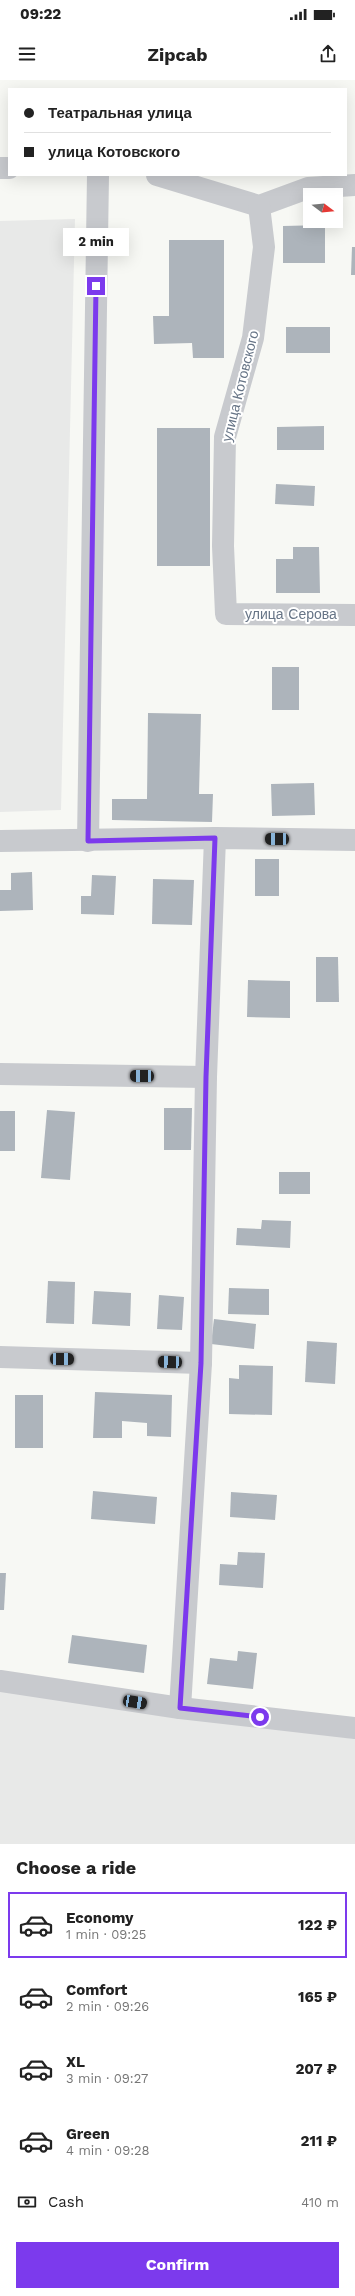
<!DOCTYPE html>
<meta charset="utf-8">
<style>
:root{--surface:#fff;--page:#f6f6f6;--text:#222;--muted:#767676;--line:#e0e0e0;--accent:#7c3aed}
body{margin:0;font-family:"Work Sans",sans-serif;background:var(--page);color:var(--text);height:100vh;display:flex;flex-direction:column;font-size:15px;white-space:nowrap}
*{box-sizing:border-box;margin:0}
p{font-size:13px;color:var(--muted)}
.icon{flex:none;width:22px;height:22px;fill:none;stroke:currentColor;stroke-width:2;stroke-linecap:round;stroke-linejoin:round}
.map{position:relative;height:1764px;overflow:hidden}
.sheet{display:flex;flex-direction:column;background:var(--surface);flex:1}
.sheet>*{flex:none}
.hud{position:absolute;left:8px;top:8px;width:339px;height:88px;border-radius:0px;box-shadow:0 4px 16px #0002;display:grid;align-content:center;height:88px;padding:0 16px;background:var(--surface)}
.needle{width:26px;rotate:106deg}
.controls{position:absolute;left:303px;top:108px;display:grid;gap:8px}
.controls a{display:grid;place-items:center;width:40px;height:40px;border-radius:0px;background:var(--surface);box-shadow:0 4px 16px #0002;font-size:20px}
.end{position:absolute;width:18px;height:18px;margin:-9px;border:5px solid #7c3aed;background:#fff;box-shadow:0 0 0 2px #fff}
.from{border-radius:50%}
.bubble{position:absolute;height:28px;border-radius:0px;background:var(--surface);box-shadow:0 4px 16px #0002;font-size:13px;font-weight:700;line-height:28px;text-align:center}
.car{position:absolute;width:12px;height:24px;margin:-12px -6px;border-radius:5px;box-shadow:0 0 3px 1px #0007;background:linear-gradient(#222 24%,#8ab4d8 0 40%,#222 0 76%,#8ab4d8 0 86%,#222 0)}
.hud b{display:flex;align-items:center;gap:14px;height:38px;font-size:15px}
.hud b+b{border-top:1px solid var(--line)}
.hud i{width:10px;height:10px;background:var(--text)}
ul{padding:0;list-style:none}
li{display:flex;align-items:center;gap:12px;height:66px;margin:0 8px 6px;padding:0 8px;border:2px solid transparent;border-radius:0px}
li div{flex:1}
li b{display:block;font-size:15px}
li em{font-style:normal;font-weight:700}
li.current{border-color:var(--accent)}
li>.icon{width:36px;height:36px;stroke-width:1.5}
h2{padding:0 16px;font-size:18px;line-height:48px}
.pay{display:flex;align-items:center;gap:10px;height:44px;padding:0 16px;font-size:15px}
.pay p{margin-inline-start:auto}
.action{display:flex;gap:8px;margin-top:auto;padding:8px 16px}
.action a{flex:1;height:46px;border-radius:0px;background:var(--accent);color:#fff;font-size:16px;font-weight:700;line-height:46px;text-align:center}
.status{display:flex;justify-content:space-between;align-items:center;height:28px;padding:0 20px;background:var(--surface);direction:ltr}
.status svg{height:11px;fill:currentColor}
header{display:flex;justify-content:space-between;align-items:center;height:52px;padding:0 16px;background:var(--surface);font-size:18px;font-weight:700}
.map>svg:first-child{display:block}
.built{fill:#e8e9e8}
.building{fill:#adb4bb}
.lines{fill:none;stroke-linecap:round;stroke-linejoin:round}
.minor{stroke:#c8cace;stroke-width:22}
.route{stroke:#7c3aed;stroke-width:5}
.labels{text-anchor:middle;stroke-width:4;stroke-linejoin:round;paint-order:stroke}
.street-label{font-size:14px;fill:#667486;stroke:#fff}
</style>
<div class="status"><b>09:22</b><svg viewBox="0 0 49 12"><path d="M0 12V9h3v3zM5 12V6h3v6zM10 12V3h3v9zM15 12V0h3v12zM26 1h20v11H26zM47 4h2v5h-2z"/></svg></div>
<header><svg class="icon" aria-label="menu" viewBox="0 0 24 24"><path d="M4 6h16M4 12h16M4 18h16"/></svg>Zipcab<svg class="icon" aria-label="share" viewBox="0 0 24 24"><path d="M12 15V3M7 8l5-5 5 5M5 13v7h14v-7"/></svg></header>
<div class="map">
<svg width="355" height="1764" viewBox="0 0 355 1764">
<rect width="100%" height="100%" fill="#f7f8f4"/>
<g class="built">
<path d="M75,139l-14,591 -61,2v-591z"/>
<path d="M0,1603l355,56v105h-355z"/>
</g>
<g class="building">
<path d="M325,145v38h-42v-37z"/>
<path d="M169,160h55v118h-31l-1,-15 -38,1 -1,-28h16z"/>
<path d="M352,167h3v28h-4z"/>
<rect x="286" y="247" width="44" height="26"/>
<path d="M324,346v24h-47v-23z"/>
<rect x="157" y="348" width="53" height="138"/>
<path d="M276,404l39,2 -1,20 -39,-2z"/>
<path d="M293,467h26l1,46h-44v-34h17z"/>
<rect x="272" y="587" width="27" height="43"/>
<path d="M148,633l53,1 -2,80h14l-1,28 -100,-2v-21h35z"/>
<path d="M314,703l1,32 -43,1 -1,-32z"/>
<rect x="255" y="779" width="24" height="37"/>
<path d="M32,792l1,38 -33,1v-21h11v-17z"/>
<path d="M92,795l24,1 -2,39 -33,-1v-18h10z"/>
<path d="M153,799l41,1 -2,45 -40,-1z"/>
<path d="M316,877h22l1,45h-23z"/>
<path d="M248,900l42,1v37l-43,-1z"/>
<path d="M164,1028h28l-1,42h-27z"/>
<path d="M47,1030l28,2 -5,68 -29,-2z"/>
<rect x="0" y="1031" width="15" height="40"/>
<rect x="279" y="1092" width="31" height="22"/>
<path d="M262,1140l29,1 -1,27 -54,-3 1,-17 24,1z"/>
<path d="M48,1201l27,1 -1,42 -28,-1z"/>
<path d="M229,1208l40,1v26l-41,-1z"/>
<path d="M94,1211l37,2 -1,33 -38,-2z"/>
<path d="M159,1215l25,2 -2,33 -25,-1z"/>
<path d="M214,1239l42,5 -2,25 -43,-5z"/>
<path d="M307,1261l30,2 -2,41 -30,-2z"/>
<path d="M239,1285l34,1 -1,49 -43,-1v-36l10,1z"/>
<path d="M95,1312l77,3 -1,42 -24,-1v-13l-25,-2v17h-29z"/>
<rect x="15" y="1315" width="28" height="53"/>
<path d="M93,1411l64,6 -2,27 -64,-5z"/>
<path d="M231,1412l46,3 -2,25 -45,-3z"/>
<path d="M238,1472l27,1 -2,35 -44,-3 1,-21 17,1z"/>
<path d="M0,1493h6l-2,37h-4z"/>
<path d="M72,1555l75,10 -3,28 -76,-10z"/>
<path d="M238,1571l19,2 -4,36 -46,-5 3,-26 27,3z"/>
</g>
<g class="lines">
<g class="minor">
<path d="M0,88h9"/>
<path d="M157,95l102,31 49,-18 47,-3"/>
<path d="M259,126l5,41 -11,91 -28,99 -2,109 3,68 129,1"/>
<path d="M0,761l215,-3 140,2"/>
<path d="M88,761l10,-666"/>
<path d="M0,994l206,3"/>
<path d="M0,1277l201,6"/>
<path d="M0,1601l180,27 175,20"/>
<path d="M180,1628l21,-345 5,-286 9,-239"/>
</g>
</g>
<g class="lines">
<path class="route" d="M96,206l-8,555 127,-3 -9,239 -5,286 -21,345 80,9"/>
</g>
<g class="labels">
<g class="street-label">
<text transform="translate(240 306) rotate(-76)" y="5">улица Котовского</text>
<text x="291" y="539">улица Серова</text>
</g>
</g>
</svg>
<div class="controls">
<a><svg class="needle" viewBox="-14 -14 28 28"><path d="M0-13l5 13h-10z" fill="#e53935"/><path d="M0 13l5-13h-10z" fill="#767676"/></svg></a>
</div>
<i class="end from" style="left:260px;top:1637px"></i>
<i class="end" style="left:96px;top:206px"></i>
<div class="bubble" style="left:63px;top:148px;width:66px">2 min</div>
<i class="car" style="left:277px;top:759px;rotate:271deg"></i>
<i class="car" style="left:142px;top:996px;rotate:271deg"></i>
<i class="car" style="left:62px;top:1279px;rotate:91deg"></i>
<i class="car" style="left:170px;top:1282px;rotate:272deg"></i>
<i class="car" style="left:135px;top:1622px;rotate:99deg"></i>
<div class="hud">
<b><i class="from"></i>Театральная улица</b>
<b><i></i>улица Котовского</b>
</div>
</div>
<section class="sheet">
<h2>Choose a ride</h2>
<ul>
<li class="current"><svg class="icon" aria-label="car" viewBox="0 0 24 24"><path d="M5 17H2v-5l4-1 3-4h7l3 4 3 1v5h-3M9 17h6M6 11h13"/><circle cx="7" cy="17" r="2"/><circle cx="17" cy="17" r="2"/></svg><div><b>Economy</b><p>1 min · 09:25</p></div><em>122 ₽</em></li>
<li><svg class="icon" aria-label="car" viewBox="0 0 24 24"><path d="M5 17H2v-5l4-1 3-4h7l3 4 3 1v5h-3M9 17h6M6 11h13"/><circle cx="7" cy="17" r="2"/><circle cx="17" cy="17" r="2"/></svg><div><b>Comfort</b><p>2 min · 09:26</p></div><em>165 ₽</em></li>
<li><svg class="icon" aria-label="car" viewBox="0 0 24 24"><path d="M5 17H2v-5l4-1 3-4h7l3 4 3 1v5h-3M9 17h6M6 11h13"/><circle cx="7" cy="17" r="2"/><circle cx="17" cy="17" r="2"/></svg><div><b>XL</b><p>3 min · 09:27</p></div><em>207 ₽</em></li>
<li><svg class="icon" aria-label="car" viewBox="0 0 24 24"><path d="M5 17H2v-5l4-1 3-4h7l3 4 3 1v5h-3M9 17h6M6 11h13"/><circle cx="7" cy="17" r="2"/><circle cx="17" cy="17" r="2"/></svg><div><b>Green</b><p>4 min · 09:28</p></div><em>211 ₽</em></li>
</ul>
<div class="pay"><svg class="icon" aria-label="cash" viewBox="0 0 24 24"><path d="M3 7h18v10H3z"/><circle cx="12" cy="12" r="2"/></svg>Cash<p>410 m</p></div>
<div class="action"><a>Confirm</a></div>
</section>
